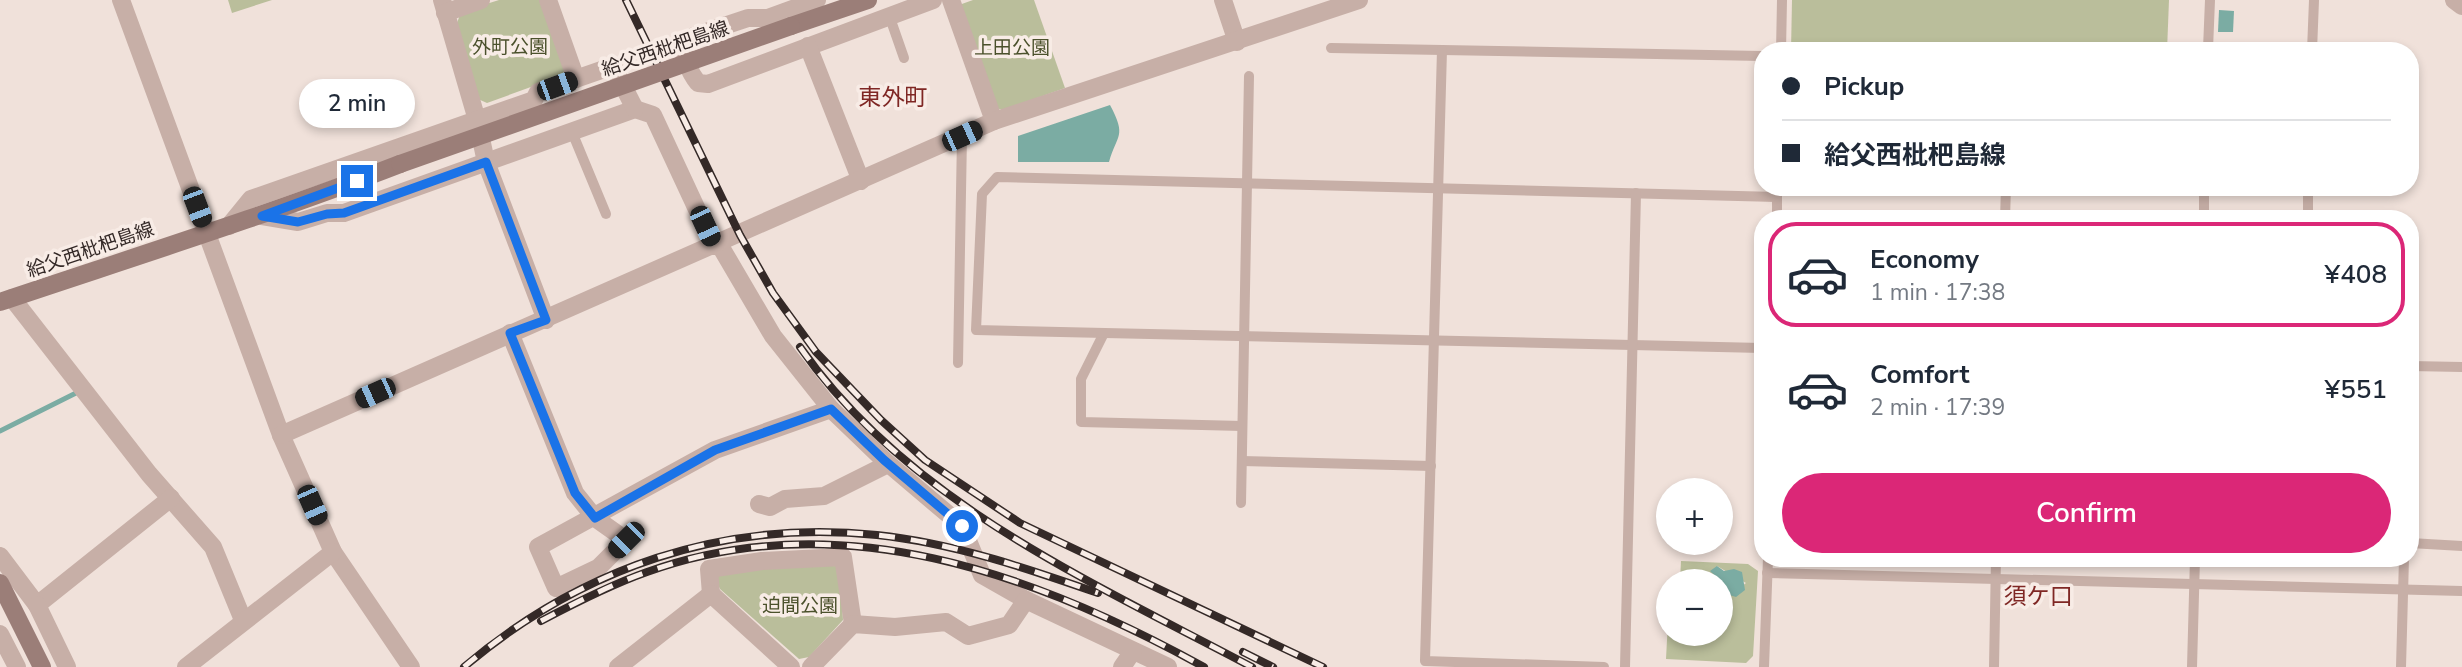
<!DOCTYPE html>
<meta charset="utf-8">
<style>
:root{--surface:#fff;--page:#f6f6f7;--text:#1f2937;--muted:#747a83;--line:#e0e1e3;--accent:#db2777}
body{margin:0;font-family:"Nunito Sans","Noto Sans JP",sans-serif;background:var(--page);color:var(--text);height:100vh;display:flex;flex-direction:column;font-size:26px;white-space:nowrap}
*{box-sizing:border-box;margin:0}
p{font-size:23px;color:var(--muted)}
.icon{flex:none;width:38px;height:38px;fill:none;stroke:currentColor;stroke-width:2;stroke-linecap:round;stroke-linejoin:round}
.map{position:relative;flex:1;overflow:hidden}
.sheet{position:absolute;left:1754px;top:210px;width:665px;height:357px;display:flex;flex-direction:column;background:var(--surface);border-radius:28px;box-shadow:0 4px 10px #0003}
.sheet>*{flex:none}
.top-card{position:absolute;left:1754px;top:42px;width:665px;height:154px;border-radius:28px;box-shadow:0 4px 10px #0003;display:grid;align-content:center;height:154px;padding:0 28px;background:var(--surface)}
.tools{position:absolute;left:1656px;top:478px;display:grid;gap:14px}
.tools a{display:grid;place-items:center;width:77px;height:77px;border-radius:50%;background:var(--surface);box-shadow:0 4px 10px #0003;font-size:35px}
.end{position:absolute;width:32px;height:32px;margin:-16px;border:9px solid #1a73e8;background:#fff;box-shadow:0 0 0 4px #fff}
.from{border-radius:50%}
.bubble{position:absolute;height:49px;border-radius:24px;background:var(--surface);box-shadow:0 4px 10px #0003;font-size:23px;font-weight:600;line-height:49px;text-align:center}
.car{position:absolute;width:21px;height:42px;margin:-21px -10px;border-radius:9px;box-shadow:0 0 5px 2px #0007;background:linear-gradient(#222 24%,#8ab4d8 0 40%,#222 0 76%,#8ab4d8 0 86%,#222 0)}
.top-card b{display:flex;align-items:center;gap:24px;height:66px;font-size:26px}
.top-card b+b{border-top:2px solid var(--line)}
.top-card i{width:18px;height:18px;background:var(--text)}
ul{padding:12px 0 0;list-style:none}
li{display:flex;align-items:center;gap:21px;height:105px;margin:0 14px 10px;padding:0 14px;border:4px solid transparent;border-radius:28px}
li div{flex:1}
li b{display:block;font-size:26px}
li em{font-style:normal;font-weight:600}
li.selected{border-color:var(--accent)}
li>.icon{width:63px;height:63px;stroke-width:1.5}
.primary-button{display:flex;gap:14px;margin-top:auto;padding:14px 28px}
.primary-button a{flex:1;height:80px;border-radius:42px;background:var(--accent);color:#fff;font-size:28px;font-weight:600;line-height:80px;text-align:center}
.map>svg:first-child{display:block}
.green{fill:#babe9b;fill-rule:evenodd}
.water{fill:#7baca3}
.lines{fill:none;stroke-linecap:round;stroke-linejoin:round}
.stream{stroke:#7baca3;stroke-width:5}
.service{stroke:#c7afa7;stroke-width:10}
.minor{stroke:#c7afa7;stroke-width:18}
.secondary{stroke:#9b7e78;stroke-width:18}
.rail-casing{stroke:#342927;stroke-width:8}
.rail{stroke:#f8ece6;stroke-width:5;stroke-dasharray:16;stroke-linecap:butt}
.secondary-bridge{stroke:#9b7e78;stroke-width:18}
.route{stroke:#1a73e8;stroke-width:9}
.labels{text-anchor:middle;stroke-width:7;stroke-linejoin:round;paint-order:stroke}
.park-label{font-size:19px;fill:#4b512c;stroke:#f8ece6}
.street-label{font-size:19px;fill:#342927;stroke:#f8ece6}
.quarter-label{font-size:23px;fill:#7f2724;stroke:#f8ece6}
</style>
<div class="map">
<svg width="2462" height="667" viewBox="0 0 2462 667">
<rect width="100%" height="100%" fill="#f0e1da"/>
<g class="green">
<path d="M228,0h44l-40,13z"/>
<path d="M499,0h42l25,67 -2,8 -77,28 -9,-4 -21,-76 4,-11z"/>
<path d="M973,0h61l31,88 -62,22 -7,-2 -37,-103z"/>
<path d="M1792,0h377l-2,51h-376z"/>
<path d="M1681,561l67,3 10,7 -5,85 -7,7 -80,-4 2,-38v13h52v-53h-40zM1717,566l29,17 -17,13 -11,-17z"/>
<path d="M834,562l6,6 3,52 -34,37 -10,2 -79,-70 -5,-11 6,-6z"/>
</g>
<g class="water">
<path d="M2219,10l15,1 -1,21h-15z"/>
<path d="M1110,105c17,32 7,29 -1,57h-91v-26z"/>
<path d="M1717,566l7,5 10,-2 8,3 3,18 -9,7 -13,-4 -2,-12 -11,-10z"/>
</g>
<g class="lines">
<path class="stream" d="M0,431l76,-38"/>
<g class="service">
<path d="M889,15l15,43"/>
<path d="M1331,48l431,8"/>
<path d="M2208,49l2,-49"/>
<path d="M1442,50l-17,611 179,6"/>
<path d="M1781,51l1,-51"/>
<path d="M2208,51h64"/>
<path d="M2312,51l2,-51"/>
<path d="M572,132l34,82"/>
<path d="M1777,219v-32"/>
<path d="M2005,219l1,-32"/>
<path d="M2204,219v-32"/>
<path d="M2308,219v-32"/>
<path d="M1104,333l-23,46v43l161,4"/>
<path d="M1762,348l-786,-18 6,-136 15,-17 780,20"/>
<path d="M958,363l4,-227"/>
<path d="M2410,366l52,1"/>
<path d="M2410,368l2,-81"/>
<path d="M1242,461l189,5"/>
<path d="M1241,503l8,-427"/>
<path d="M2410,543l52,3"/>
<path d="M1767,573l695,18"/>
<path d="M1625,667l11,-474"/>
<path d="M1764,667l4,-109"/>
<path d="M1994,667l2,-109"/>
<path d="M2192,667l3,-109"/>
<path d="M2401,667l3,-109"/>
</g>
<g class="minor">
<path d="M121,0l160,435 52,117 78,115"/>
<path d="M442,0l35,120 9,42 60,158"/>
<path d="M548,0l28,79"/>
<path d="M817,0l-49,18h-20l-54,18 -9,6c-3,14 5,31 13,41l10,1 225,-84"/>
<path d="M951,0l43,121"/>
<path d="M1223,0l14,42"/>
<path d="M2454,0l8,6"/>
<path d="M445,13l36,-13"/>
<path d="M808,46l53,135"/>
<path d="M262,216l36,6 29,-9h17l291,-104 18,6 61,131"/>
<path d="M229,226l22,-27 283,-99 4,-8 75,-26 22,43"/>
<path d="M719,244l54,92 58,73 53,51 78,66 20,49 44,25"/>
<path d="M12,298l137,176 64,73 30,73"/>
<path d="M510,333l65,160 20,25 31,22 -28,28 -42,20 -18,-41 177,-97 116,-41"/>
<path d="M281,435l713,-314 365,-121"/>
<path d="M759,504l11,3 15,-8 39,-3 64,-32"/>
<path d="M0,556l37,49 134,-107"/>
<path d="M711,594l-2,-25 53,-8 81,-4 10,67"/>
<path d="M37,605l30,62"/>
<path d="M0,634l17,33"/>
<path d="M186,667l147,-115"/>
<path d="M618,667l93,-73 80,73"/>
<path d="M811,667l42,-43 42,3 51,-5 22,14 41,-11 17,-25 142,67"/>
<path d="M1122,667l11,-16"/>
</g>
<g class="secondary">
<path d="M791,26l77,-26"/>
<path d="M0,302c134,-45 268,-87 400,-138"/>
<path d="M0,583l42,84"/>
</g>
<defs>
<g id="rail">
<path d="M626,0l114,235 33,58 43,59 65,68 44,40 95,63 303,144"/>
<path d="M800,347c108,155 290,234 452,320"/>
<path d="M541,621c34,-18 69,-36 106,-49 192,-69 387,1 557,95"/>
<path d="M1243,652l30,15"/>
<path d="M464,667c117,-99 259,-148 413,-132 76,8 149,33 221,58"/>
</g>
</defs>
<use href="#rail" class="rail-casing"/>
<use href="#rail" class="rail"/>
<path class="secondary-bridge" d="M400,164l391,-138"/>
</g>
<g class="lines">
<path class="route" d="M357,181l-95,35 36,6 29,-8 17,-1 142,-51 60,158 -36,13 65,160 20,25 120,-68 116,-41 53,51 78,66"/>
</g>
<g class="labels">
<g class="park-label">
<text x="510" y="53">外町公園</text>
<text x="1012" y="54">上田公園</text>
<text x="800" y="612">迫間公園</text>
</g>
<g class="street-label">
<text transform="translate(665 48) rotate(-19)" y="7">給父西枇杷島線</text>
<text transform="translate(90 249) rotate(-19)" y="7">給父西枇杷島線</text>
</g>
<g class="quarter-label">
<text x="893" y="105">東外町</text>
<text x="2038" y="604">須ケ口</text>
</g>
</g>
</svg>
<div class="tools">
<a>+</a>
<a>−</a>
</div>
<i class="end from" style="left:962px;top:526px"></i>
<i class="end" style="left:357px;top:181px"></i>
<div class="bubble" style="left:299px;top:79px;width:116px">2 min</div>
<i class="car" style="left:557px;top:86px;rotate:70deg"></i>
<i class="car" style="left:962px;top:136px;rotate:66deg"></i>
<i class="car" style="left:197px;top:207px;rotate:159deg"></i>
<i class="car" style="left:705px;top:226px;rotate:155deg"></i>
<i class="car" style="left:375px;top:393px;rotate:246deg"></i>
<i class="car" style="left:312px;top:505px;rotate:156deg"></i>
<i class="car" style="left:626px;top:540px;rotate:225deg"></i>
<div class="top-card">
<b><i class="from"></i>Pickup</b>
<b><i></i>給父西枇杷島線</b>
</div>
<section class="sheet">
<ul>
<li class="selected"><svg class="icon" aria-label="car" viewBox="0 0 24 24"><path d="M5 17H2v-5l4-1 3-4h7l3 4 3 1v5h-3M9 17h6M6 11h13"/><circle cx="7" cy="17" r="2"/><circle cx="17" cy="17" r="2"/></svg><div><b>Economy</b><p>1 min · 17:38</p></div><em>¥408</em></li>
<li><svg class="icon" aria-label="car" viewBox="0 0 24 24"><path d="M5 17H2v-5l4-1 3-4h7l3 4 3 1v5h-3M9 17h6M6 11h13"/><circle cx="7" cy="17" r="2"/><circle cx="17" cy="17" r="2"/></svg><div><b>Comfort</b><p>2 min · 17:39</p></div><em>¥551</em></li>
</ul>
<div class="primary-button"><a>Confirm</a></div>
</section>
</div>
